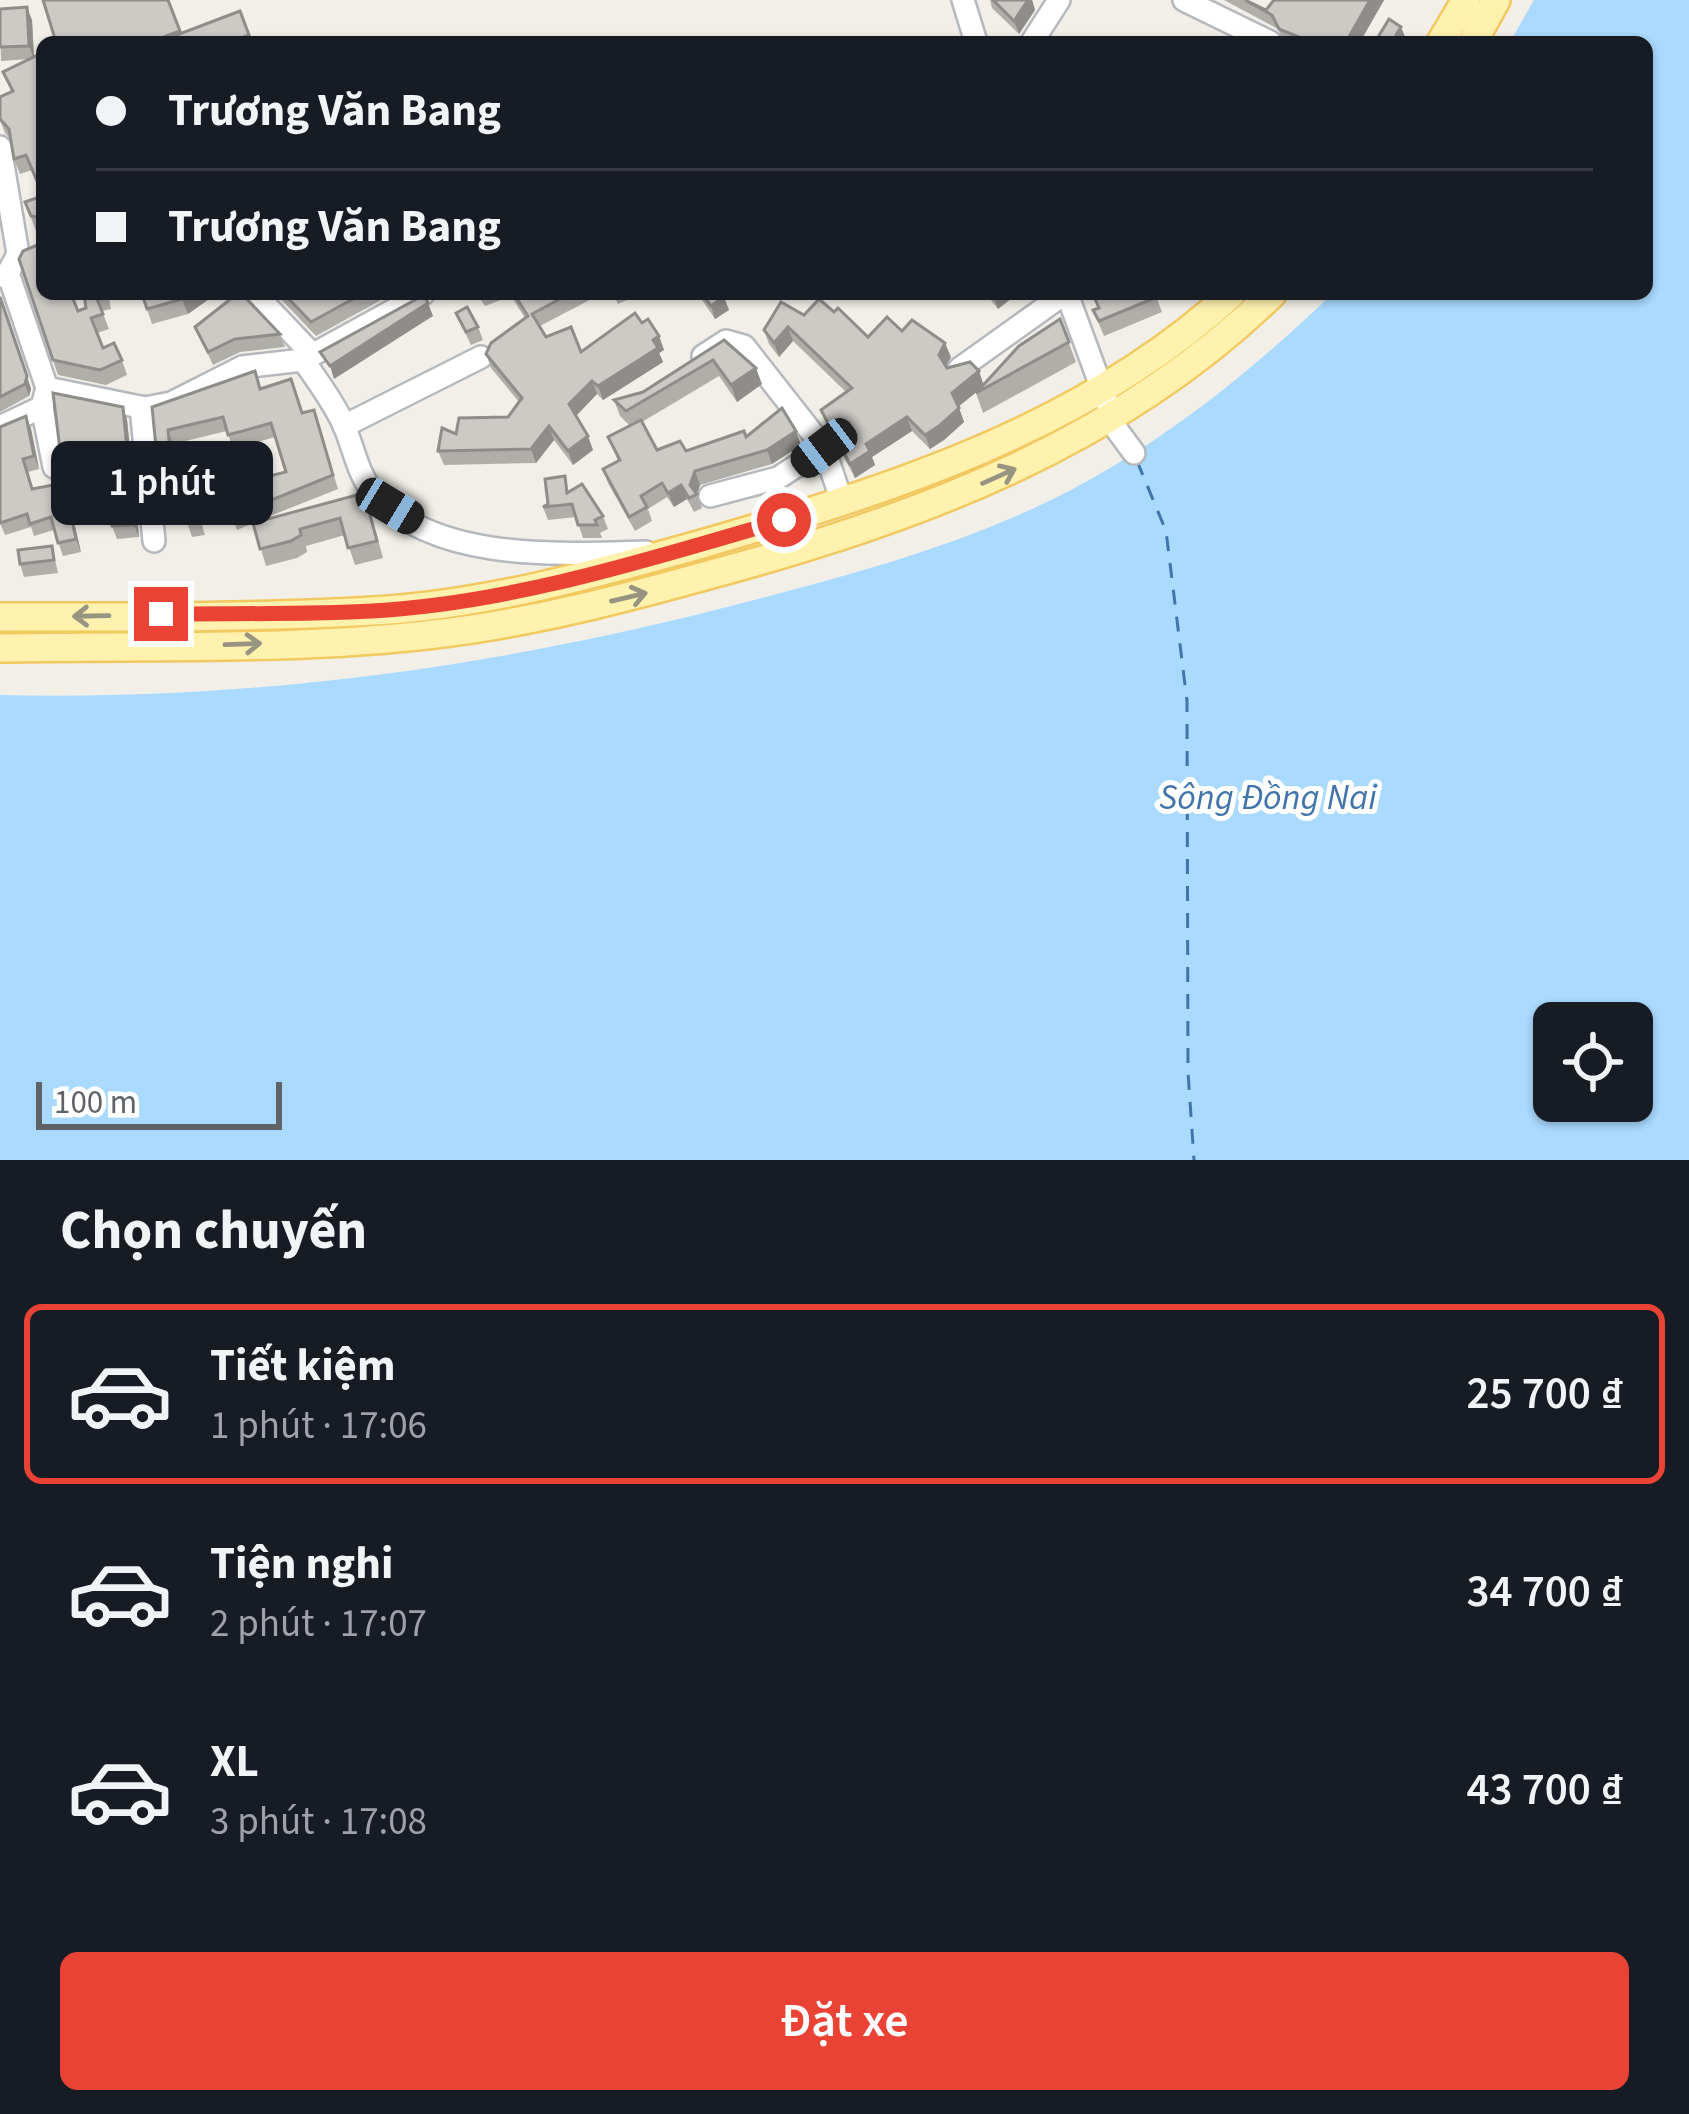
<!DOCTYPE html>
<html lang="vi">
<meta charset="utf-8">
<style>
:root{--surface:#171b24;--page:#242831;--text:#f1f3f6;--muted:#9ea1a6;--line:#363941;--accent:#ea4335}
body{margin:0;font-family:"Source Sans 3",sans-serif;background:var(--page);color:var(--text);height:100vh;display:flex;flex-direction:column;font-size:45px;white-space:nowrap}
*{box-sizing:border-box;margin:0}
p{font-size:39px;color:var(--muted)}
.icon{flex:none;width:66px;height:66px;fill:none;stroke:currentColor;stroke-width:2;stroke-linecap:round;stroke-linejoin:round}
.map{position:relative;height:1160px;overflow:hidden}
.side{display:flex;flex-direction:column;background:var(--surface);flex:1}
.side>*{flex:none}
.banner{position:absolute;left:36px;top:36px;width:1617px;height:264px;border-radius:18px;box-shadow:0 3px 9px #0004;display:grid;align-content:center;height:264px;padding:0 60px;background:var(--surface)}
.fabs{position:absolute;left:1533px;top:1002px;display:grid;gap:24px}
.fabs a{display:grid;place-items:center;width:120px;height:120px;border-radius:18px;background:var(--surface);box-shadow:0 3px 9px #0004;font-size:60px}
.scale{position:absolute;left:36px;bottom:30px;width:246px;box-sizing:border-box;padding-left:12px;border:6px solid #5f6368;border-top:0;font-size:33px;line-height:42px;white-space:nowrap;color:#5f6368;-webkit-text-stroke:9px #fff;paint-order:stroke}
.end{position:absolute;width:54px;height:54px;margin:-27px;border:15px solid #ea4335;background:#fff;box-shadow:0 0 0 6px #fff}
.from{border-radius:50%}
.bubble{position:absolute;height:84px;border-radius:18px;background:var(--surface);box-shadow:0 3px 9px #0004;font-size:39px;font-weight:600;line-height:84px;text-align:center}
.car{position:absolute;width:36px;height:72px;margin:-36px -18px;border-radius:15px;box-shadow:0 0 9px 3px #0007;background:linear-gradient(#222 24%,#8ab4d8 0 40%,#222 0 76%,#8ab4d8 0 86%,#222 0)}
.banner b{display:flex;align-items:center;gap:42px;height:114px;font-size:45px}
.banner b+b{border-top:3px solid var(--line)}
.banner i{width:30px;height:30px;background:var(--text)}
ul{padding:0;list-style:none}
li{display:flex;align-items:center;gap:36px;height:180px;margin:0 24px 18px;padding:0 36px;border:6px solid transparent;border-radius:18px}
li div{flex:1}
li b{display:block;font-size:45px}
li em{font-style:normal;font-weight:600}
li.active{border-color:var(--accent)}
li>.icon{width:108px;height:108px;stroke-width:1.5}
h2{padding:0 60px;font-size:54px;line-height:144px}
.action{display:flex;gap:24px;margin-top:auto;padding:24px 60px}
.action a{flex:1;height:138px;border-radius:18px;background:var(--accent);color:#fff;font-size:48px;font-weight:600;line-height:138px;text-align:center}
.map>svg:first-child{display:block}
.water{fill:#aadaff;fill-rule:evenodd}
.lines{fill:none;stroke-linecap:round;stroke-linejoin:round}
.ferry{stroke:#4174aa;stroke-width:3;stroke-dasharray:15 12;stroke-linecap:butt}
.minor-casing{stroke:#b5b8bc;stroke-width:26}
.major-casing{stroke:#f2c960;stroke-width:32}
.minor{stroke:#fff;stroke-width:21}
.major{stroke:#fff2af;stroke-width:27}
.wall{fill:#afaea9;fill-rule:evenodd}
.shaded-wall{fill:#8f8d8a}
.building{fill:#cccac5;stroke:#8f8d8a;stroke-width:3;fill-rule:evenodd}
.oneway{stroke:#979581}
.route{stroke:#ea4335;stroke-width:15}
.labels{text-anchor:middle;stroke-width:10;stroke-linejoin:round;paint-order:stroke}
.water-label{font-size:36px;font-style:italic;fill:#4174aa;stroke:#fff}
</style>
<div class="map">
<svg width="1689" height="1160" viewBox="0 0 1689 1160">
<rect width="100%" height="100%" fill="#f1efe8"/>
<path class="water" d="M1534,0h155v1160h-1689v-465c258,6 505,-29 754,-95 108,-28 217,-58 317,-110 97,-51 182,-120 261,-196h315v-252h-137zM1554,1023h78v78h-78z"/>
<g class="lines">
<path class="ferry" d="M1137,461l29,70 21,170 1,371 6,88"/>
<defs>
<g id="minor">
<path d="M963,0l13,42"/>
<path d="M1184,0l86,42"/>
<path d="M1032,42l27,-42"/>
<path d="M0,147l18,107 -10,19 -8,3"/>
<path d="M8,273l39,115 98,20 26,-5 71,-36 61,-7c14,20 29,40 40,63 10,22 14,49 29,68 60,72 191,63 274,61"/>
<path d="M255,294l58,61"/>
<path d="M1067,294l50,136 17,23"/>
<path d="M703,356l23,-15 18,5 80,102 18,54"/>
<path d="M303,360l120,-66"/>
<path d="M959,369l105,-75"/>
<path d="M47,388l-5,19 12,60"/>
<path d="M141,407l13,134"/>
<path d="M344,426l137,-69"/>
<path d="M0,427l42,-20"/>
<path d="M710,496l68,-18 46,-30"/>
</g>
<g id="major">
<path d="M1441,42l25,-42"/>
<path d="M1473,42l23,-42"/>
<path d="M0,617c123,0 249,1 373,-6 111,-6 222,-37 329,-67 187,-54 382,-115 529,-250"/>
<path d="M0,648c144,-3 292,3 435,-14 96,-11 191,-36 284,-62 201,-54 401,-130 553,-278"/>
</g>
</defs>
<use href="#minor" class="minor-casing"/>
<use href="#major" class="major-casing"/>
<use href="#minor" class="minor"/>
<use href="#major" class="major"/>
</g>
<g class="wall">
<path d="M168,0l13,34 59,-23 12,31h-196z"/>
<path d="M990,0h42l3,10 -16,24 -27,-26z"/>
<path d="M1224,0h23l19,10 8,-10h110l-24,42h-76l-6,-13z"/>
<path d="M0,9l32,11 2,37 -2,113 -12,4 -6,-15 -3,-19 -6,-7 -5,-13 11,-29 -8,-19 26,-13 -28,2z"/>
<path d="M42,196v36l-6,-1 -11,-29z"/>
<path d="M19,259l59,52 8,-3 -2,-14h37l-12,4 2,11 -9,2 7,18 -12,4 6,15 19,12 5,15 -21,10 -48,-10z"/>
<path d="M142,294h74l-28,20 -36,10z"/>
<path d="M276,294h116l-76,42z"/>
<path d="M477,294h124l-61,32 6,11 35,15 61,-29 17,13 5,14 -5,3 4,9 -60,38 -6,-6 -21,22 17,34 -20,15 -19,-25 -18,23 -92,2 -6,-14 18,-17 52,-17 11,-15 -28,-34 -5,-14 39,-36 -14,-22 -26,10z"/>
<path d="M613,294h19l1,3 -15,7z"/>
<path d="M698,294h24l7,16 -14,9z"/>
<path d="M986,294h31l-19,15z"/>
<path d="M1091,294h69l-4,2 6,16 -58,24 -11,-26 5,-2z"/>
<path d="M0,296l31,93 -2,7 -29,16z"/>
<path d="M834,312l34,25 34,-6 49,26 -5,9 1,2 32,3 4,14 77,-66 16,43 -93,51 -7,-20 5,-5 -23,18 6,16 -20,18 -14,9 -18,-18 -40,26 3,8 -20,13 -29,-54 -5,-14 25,-18 -53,-51 -14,16 -10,-13 -5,-14 40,-15z"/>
<path d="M456,313l22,14 5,13 -12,5z"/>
<path d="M195,327l85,7 5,13 -45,5 -27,13z"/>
<path d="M724,340l38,44 -25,18 -18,-26 -77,46 15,28 29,1 60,-14 55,8 -29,19 -72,21 -3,9 5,14 -8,4 -7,-13 -13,8 -7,-10 -19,12 4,12 -17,10 -27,-48 -5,-14 15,-8 -10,-24 22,-11 -10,-10 -6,-16 29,-8z"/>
<path d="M261,389l42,24 11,-3 24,79 -83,33 115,-12 13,48 -28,7 -10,-30 -39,11 1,6 -10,6 -31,8 -13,-43 -16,7 -5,-14 -30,9 3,10 -13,2 -6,-18 -19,1 -5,-13 -10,-100zM227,431l6,18 42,-12 11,35 -50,12 -59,-1 -4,-39z"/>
<path d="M123,407l4,13 12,117 -22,2 -5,-13 -4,-41 -39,9 -5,-12z"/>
<path d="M26,416l5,13 8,40 -11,3 5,17 31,-6 17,69 -18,4 -9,-26 -20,6 -3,-9 -26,8 -5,-12z"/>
<path d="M570,491l33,25 5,13 -8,4 2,5h-19l-7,-21 -28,3 -5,-13z"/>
<path d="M52,546l6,27 -34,4 -4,-13z"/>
</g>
<g class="shaded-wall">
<path d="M1028,0h4l3,10 -16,24 -5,-13z"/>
<path d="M1370,0h14l-24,42h-14z"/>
<path d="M27,7l5,13 2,39 -5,-13z"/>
<path d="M1401,27l5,12 -2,3h-5l-3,-7z"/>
<path d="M190,294h26l-28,20 -6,-15z"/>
<path d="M993,294h24l-19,15z"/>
<path d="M0,296l31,93 -2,7 -4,-12z"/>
<path d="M724,297l5,13 -14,9 -4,-13z"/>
<path d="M428,303l5,13 -99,63 -4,-13z"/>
<path d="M788,327l5,14 -14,16 -5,-14z"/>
<path d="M659,336l5,14 -5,3 4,9 -60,38 -5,-14z"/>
<path d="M945,343l6,14 -7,12 -5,-14z"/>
<path d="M756,368l6,16 -25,18 -6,-17z"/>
<path d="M979,371l5,15 -26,21 -6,-14z"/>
<path d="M592,381l5,13 -23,24 -5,-14z"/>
<path d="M123,407l4,13 12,117 -5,-12z"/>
<path d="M959,408l5,14 -20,18 -14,9 -5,-14z"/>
<path d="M26,416l5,13 8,40 -5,-13z"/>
<path d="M907,417l5,14 -40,26 3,8 -20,13 -5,-14 16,-20z"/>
<path d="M549,426l5,14 -18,23 -5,-14z"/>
<path d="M168,430l5,14 5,54 -5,-14z"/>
<path d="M796,431l5,14 -29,19 -5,-14z"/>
<path d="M588,436l5,14 -20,15 -5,-14z"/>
<path d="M695,471l5,14 -3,9 -7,-9z"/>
<path d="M64,483l4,13 13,56 -5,-13z"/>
<path d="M681,485l6,14 -13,8 -6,-14z"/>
</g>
<g class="building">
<path d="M43,0h125l12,31 -30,11h-94z"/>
<path d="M993,0h35l-14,21z"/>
<path d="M1245,0l21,10 8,-10h96l-24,42h-35l-32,-13 -7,-14z"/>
<path d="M27,7l2,39 -29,1v-38z"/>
<path d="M240,11l9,24 -18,7h-54l-3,-6z"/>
<path d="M1389,19l12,8 -5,8 6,5 -2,2h-25z"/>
<path d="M42,53v140l-16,-38 -12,4 -5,-30 -9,-10v-22l13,-6 -10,-19z"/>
<path d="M42,196v22l-11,-2 -6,-14z"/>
<path d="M42,243v51h29l7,17 8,-3 -2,-14h22l-10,2 7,18 -12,4 12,30 11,-5 8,17 -22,10 -47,-10 -34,-101 4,-8z"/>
<path d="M142,294h48l-8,5 -35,10z"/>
<path d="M237,294h5l38,40 -45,5 -27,13 -13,-25z"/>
<path d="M284,294h78l-51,28z"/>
<path d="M514,294h55l-37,20 14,23 25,-10 10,25 54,-39 7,10 6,-4 11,17 -6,4 5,8 -60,38 -6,-5 -23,23 19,32 -20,15 -19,-25 -18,23 -93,2 4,-23 14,6 3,-16 49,-1 14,-19 -36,-44 5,-11 37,-27z"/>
<path d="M702,294h20l2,3 -13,9z"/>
<path d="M1093,294h62l2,3 -58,24 -6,-11 6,-2z"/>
<path d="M424,295l4,8 -98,63 -10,-14z"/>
<path d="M0,297l27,79 -2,8 -25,13z"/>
<path d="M819,299l15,13 4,-4 30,29 19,-20 15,14 10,-11 33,23 -6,12 8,13 23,-6 9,9 -27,22 7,15 -20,18 -14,9 -18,-18 -41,27 4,7 -20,13 -29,-54 31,-22 -64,-61 -14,16 -10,-13 17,-28 23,13z"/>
<path d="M467,307l11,20 -12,5 -10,-19z"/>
<path d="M1060,319l9,23 -93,51 43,-47z"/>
<path d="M724,340l32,28 -25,17 -18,-25 -87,51 -12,-11 29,-8z"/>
<path d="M255,371l5,18 31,-10 11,34 12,-3 19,65 -101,41 -4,-14 -31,9 3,10 -13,2 -4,-18 -21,2 -10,-100zM223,417l5,18 43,-12 15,49 -50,12 -6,-17 -57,17 -5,-54z"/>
<path d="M53,393l70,14 11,118 -22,1 -6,-55 -42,11z"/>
<path d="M782,408l14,23 -29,19 -72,21 -5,14 7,9 -8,4 -8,-13 -13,8 -6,-10 -21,13 6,11 -18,10 -26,-48 17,-9 -12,-23 33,-17 16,30 23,-9 6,10 58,-20 2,6z"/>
<path d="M26,416l8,40 -11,3 9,30 32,-6 12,56 -18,4 -7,-26 -21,7 -3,-10 -27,9v-96z"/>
<path d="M565,476l2,17 15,-9 21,32 -8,4 2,5h-19l-6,-21 -29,3 5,-3 -3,-25z"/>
<path d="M364,493l13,48 -29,7 -8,-30 -40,11 1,6 -10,6 -31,8 -7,-26z"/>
<path d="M52,546l2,14 -34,4 -2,-14z"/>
</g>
<defs><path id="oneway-shaft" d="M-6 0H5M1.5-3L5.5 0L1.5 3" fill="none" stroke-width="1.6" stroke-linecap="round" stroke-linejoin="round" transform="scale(3)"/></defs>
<g class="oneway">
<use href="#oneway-shaft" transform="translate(999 476) rotate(-24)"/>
<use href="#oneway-shaft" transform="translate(629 597) rotate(-13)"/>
<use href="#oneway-shaft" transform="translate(91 616) rotate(179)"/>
<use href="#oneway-shaft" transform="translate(243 644) rotate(-2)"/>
</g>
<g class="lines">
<path class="route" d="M161,614c70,-1 141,1 211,-3 141,-8 278,-52 412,-91"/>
</g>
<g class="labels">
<g class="water-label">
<text x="1268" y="809">Sông Đồng Nai</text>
</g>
</g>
</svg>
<div class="fabs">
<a><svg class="icon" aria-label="locate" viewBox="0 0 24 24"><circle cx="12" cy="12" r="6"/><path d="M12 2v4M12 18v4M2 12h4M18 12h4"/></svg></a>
</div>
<div class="scale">100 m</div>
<i class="end from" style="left:784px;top:520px"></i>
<i class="end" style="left:161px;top:614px"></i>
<div class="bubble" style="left:51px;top:441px;width:222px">1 phút</div>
<i class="car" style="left:824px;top:448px;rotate:233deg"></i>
<i class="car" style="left:390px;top:506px;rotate:121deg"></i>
<div class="banner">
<b><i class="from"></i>Trương Văn Bang</b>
<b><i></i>Trương Văn Bang</b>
</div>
</div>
<section class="side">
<h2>Chọn chuyến</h2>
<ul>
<li class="active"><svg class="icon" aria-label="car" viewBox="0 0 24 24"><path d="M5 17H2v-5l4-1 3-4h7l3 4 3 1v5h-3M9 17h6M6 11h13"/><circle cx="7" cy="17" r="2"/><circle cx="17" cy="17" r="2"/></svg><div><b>Tiết kiệm</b><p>1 phút · 17:06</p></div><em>25 700 ₫</em></li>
<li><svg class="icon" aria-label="car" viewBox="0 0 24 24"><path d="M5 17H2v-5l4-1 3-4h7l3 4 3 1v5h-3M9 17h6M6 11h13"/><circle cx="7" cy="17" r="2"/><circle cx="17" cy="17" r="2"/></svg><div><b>Tiện nghi</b><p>2 phút · 17:07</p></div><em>34 700 ₫</em></li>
<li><svg class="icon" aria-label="car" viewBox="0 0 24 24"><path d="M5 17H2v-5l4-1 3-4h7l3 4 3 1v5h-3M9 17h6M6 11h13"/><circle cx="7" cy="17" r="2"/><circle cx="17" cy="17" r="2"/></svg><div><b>XL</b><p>3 phút · 17:08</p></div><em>43 700 ₫</em></li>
</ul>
<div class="action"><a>Đặt xe</a></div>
</section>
